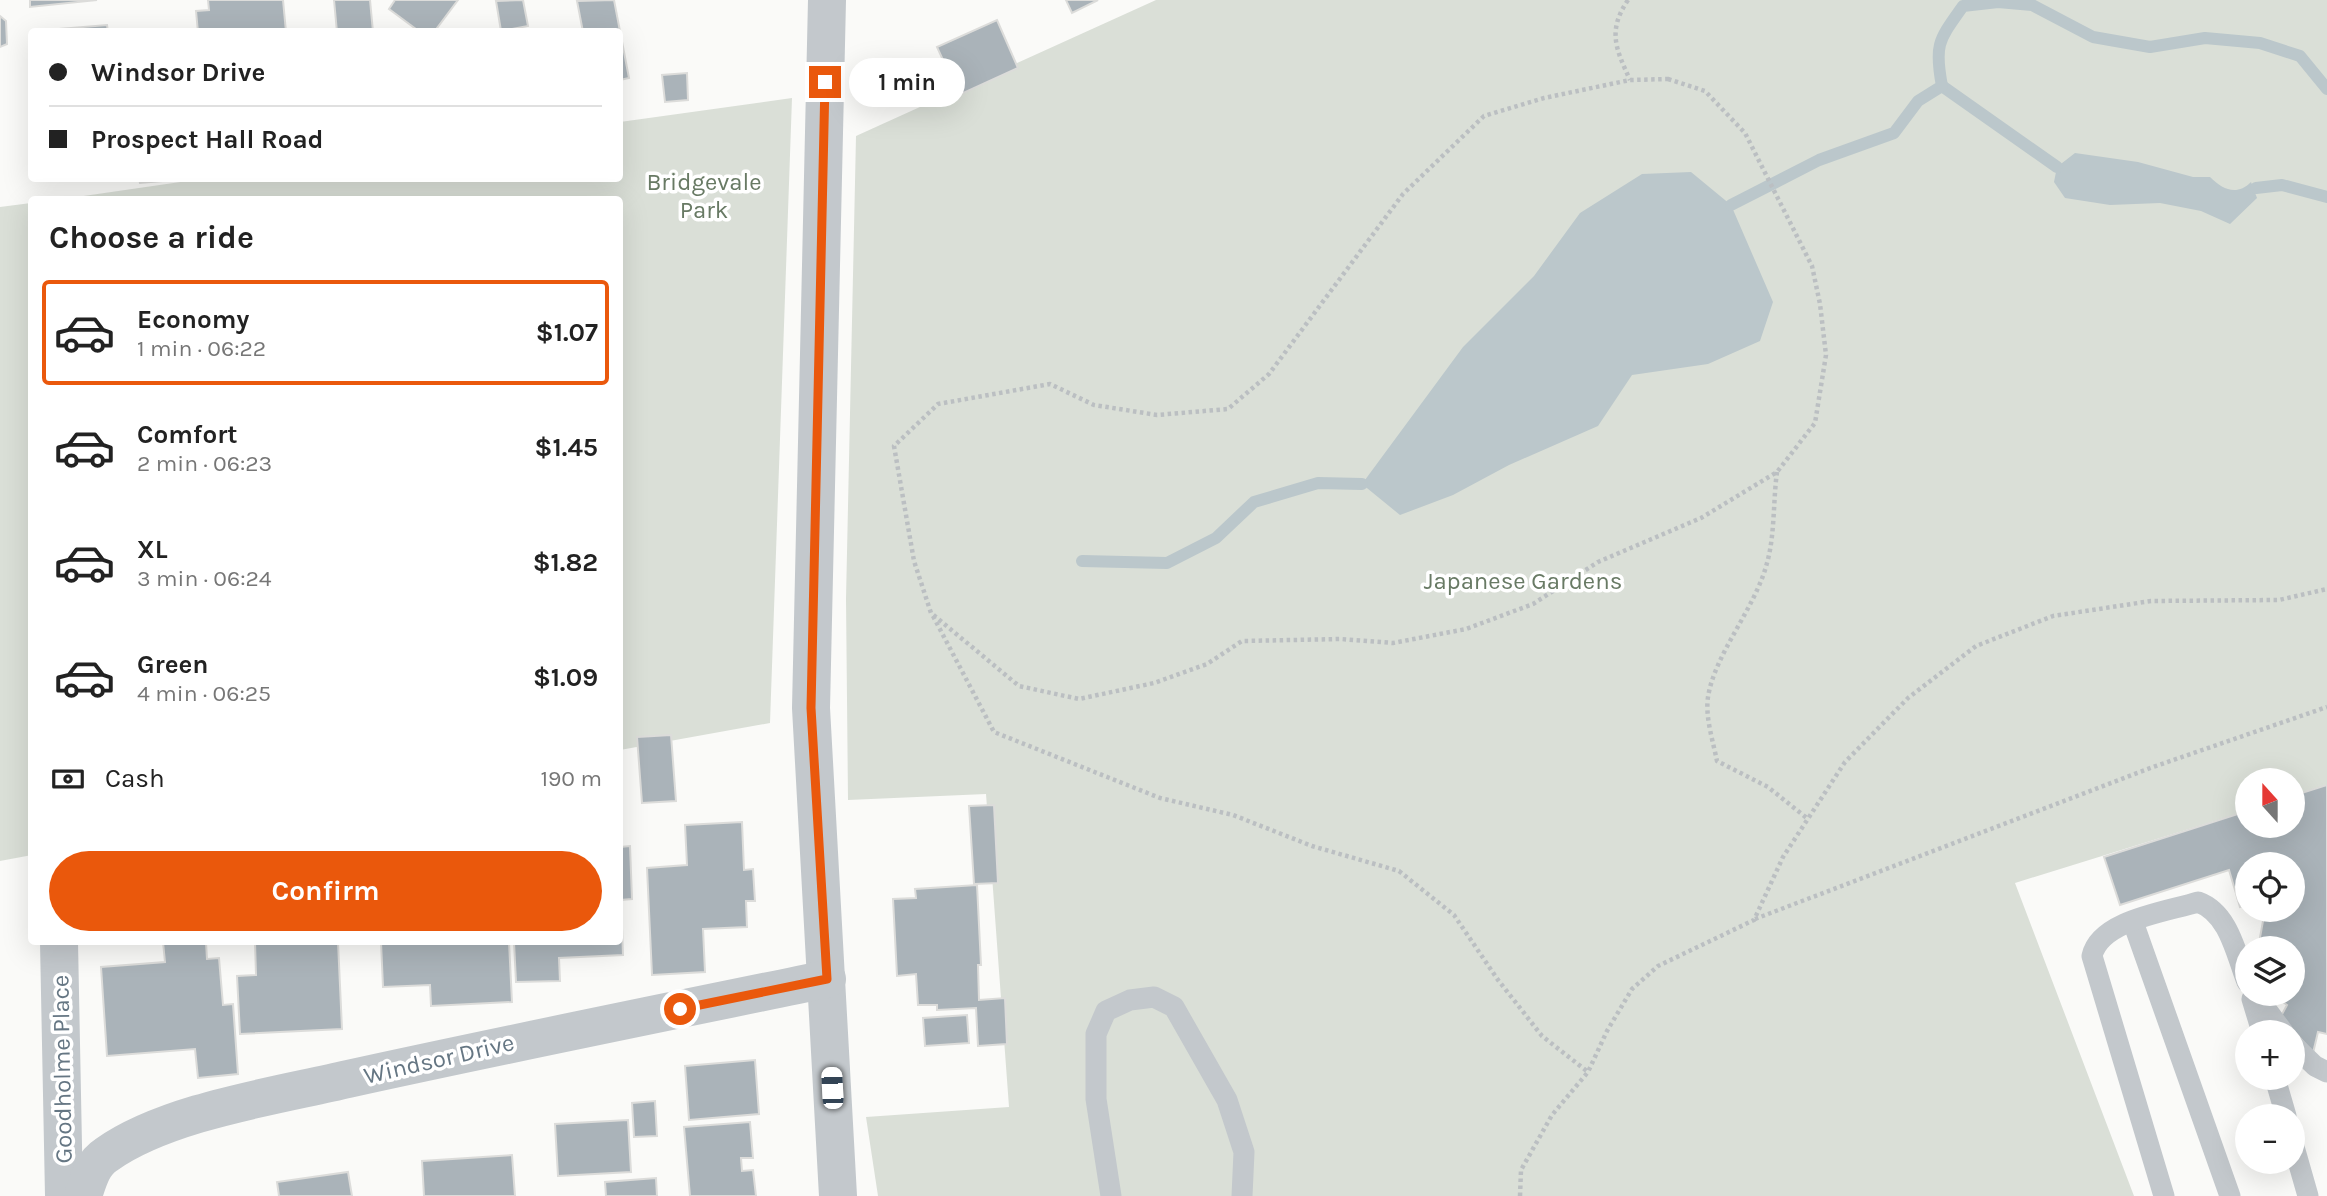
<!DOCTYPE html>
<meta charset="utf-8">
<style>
:root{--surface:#fff;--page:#f6f6f6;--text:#222;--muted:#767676;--line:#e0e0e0;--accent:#ea580c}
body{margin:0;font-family:Karla,sans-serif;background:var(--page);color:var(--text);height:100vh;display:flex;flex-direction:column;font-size:26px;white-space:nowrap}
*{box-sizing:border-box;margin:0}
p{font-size:23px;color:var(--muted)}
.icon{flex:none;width:38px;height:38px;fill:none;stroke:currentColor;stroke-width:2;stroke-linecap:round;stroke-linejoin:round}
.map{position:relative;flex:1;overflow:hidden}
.sheet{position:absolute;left:28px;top:196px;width:595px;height:749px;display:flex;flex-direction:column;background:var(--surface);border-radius:7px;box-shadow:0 7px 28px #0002}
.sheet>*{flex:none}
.hud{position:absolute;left:28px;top:28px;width:595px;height:154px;border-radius:7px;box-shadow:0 7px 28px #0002;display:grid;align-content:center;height:154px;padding:0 21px;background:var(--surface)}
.needle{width:46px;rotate:339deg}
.buttons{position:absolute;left:2235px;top:768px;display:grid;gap:14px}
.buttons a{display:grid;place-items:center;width:70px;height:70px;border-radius:50%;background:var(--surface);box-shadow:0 7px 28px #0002;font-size:35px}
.end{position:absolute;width:32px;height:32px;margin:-16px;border:9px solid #ea580c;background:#fff;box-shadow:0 0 0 4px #fff}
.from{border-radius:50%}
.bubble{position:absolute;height:49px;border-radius:24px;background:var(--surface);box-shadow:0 7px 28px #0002;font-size:23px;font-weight:700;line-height:49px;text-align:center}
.car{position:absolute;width:21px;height:42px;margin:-21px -10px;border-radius:9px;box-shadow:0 0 5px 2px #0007;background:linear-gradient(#fff 24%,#345 0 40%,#fff 0 76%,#345 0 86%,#fff 0)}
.hud b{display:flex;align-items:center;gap:24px;height:66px;font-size:26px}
.hud b+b{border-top:2px solid var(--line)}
.hud i{width:18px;height:18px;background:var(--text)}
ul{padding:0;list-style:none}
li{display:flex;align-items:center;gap:21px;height:105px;margin:0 14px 10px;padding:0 7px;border:4px solid transparent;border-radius:7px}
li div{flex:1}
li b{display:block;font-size:26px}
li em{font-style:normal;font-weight:700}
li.current{border-color:var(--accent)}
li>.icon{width:63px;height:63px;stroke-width:1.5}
h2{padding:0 21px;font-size:32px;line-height:84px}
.pay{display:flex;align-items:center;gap:18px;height:77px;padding:0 21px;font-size:26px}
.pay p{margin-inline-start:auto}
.button{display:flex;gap:14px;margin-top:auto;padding:14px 21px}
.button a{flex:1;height:80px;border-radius:42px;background:var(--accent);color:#fff;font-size:28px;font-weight:700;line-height:80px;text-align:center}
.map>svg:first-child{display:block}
.green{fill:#dadfd7}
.water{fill:#bbc7cb}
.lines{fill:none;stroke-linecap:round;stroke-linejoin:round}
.stream{stroke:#bbc7cb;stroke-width:12}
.building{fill:#aab3b9;stroke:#dcdcda;stroke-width:2}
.path{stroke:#bbbfc2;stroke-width:4.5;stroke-dasharray:3.5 3.5;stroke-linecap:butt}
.lane{stroke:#c3c8cc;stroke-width:21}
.street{stroke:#c3c8cc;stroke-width:38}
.route{stroke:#ea580c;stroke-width:9}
.labels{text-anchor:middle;stroke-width:7;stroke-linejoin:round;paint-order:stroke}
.park-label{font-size:24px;fill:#687a64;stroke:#fff}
.street-label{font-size:24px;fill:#657683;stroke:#fff}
</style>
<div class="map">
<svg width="2327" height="1196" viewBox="0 0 2327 1196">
<rect width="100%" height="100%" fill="#fafaf8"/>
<g class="green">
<path d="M1156,0h1171v787l-34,10 -1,-17h-45v31l-232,72 119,313h-1256l-12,-79 143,-10 -23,-313 -138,6 -2,-201 10,-463z"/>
<path d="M792,98l-22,625 -150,27v-550h-564l152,-22h412v-56z"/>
<path d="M31,203l1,652 -32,6v-654z"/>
</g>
<g class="water">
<path d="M2075,153l63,9 55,15h17c13,13 27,19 41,5l6,16 -27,26 -29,-13 -41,-8 -50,2 -45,-7 -11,-16 3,-15z"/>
<path d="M1691,172l40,33 42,97 -13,39 -52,23 -76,11 -34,51 -89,39 -56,30 -53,20 -38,-31 101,-137 71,-71 46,-63 62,-39z"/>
</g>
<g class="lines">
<g class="stream">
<path d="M1942,86l115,81"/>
<path d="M2256,188l26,-3 45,12"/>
<path d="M1731,205l88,-45 75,-27 24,-32 24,-15c-8,-42 -3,-46 21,-80l35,-4 34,3 61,32 57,10 55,-9 55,5 40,13 27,33"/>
<path d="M1082,561l85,2 49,-25 38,-36 64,-19 44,1"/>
</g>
</g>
<g class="building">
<path d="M30,0h67l-67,7z"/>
<path d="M208,0h75l3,32h-88l-2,-21 13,-1z"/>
<path d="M334,0h36l3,32h-36z"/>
<path d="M395,0h63l-24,32h-14l-31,-23z"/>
<path d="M523,0l5,26 -27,5 -5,-30z"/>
<path d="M614,0l15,78 -9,2v-48h-37l-6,-31z"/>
<path d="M1066,0h32l-26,13z"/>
<path d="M0,16l6,5 1,23 -7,3z"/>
<path d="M997,20l21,48 -59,27 -22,-48z"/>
<path d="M107,25l1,7h-73v-1z"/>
<path d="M687,73l1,27 -23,2 -3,-27z"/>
<path d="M920,83v21l-28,1 -1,-21z"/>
<path d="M139,178h46v1l-45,4z"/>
<path d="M671,735l5,66 -34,2 -5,-66z"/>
<path d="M2327,785v249l-9,-2 -5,21 -32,-37 6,-11 -15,-11h20v-46h-32l-1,-5 6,-33h27v-46h-45v41l-7,2 -11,-37 -109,35 -16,-48 143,-46v15h45v-30z"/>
<path d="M994,805l4,78 -24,1 -5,-78z"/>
<path d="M742,822l2,48 9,-1 2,32h-9l1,26 -44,2 2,43 -53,3 -5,-107 40,-3 -2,-40z"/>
<path d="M630,846l2,53 -11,1 2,55 -64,3 1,23 -44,1 -2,-40h106v-95z"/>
<path d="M977,885l4,80h-3l1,35 26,-2 2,46 -29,2 -2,-38 -39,2v-5h-19l-2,-31 -19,2 -4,-77 23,-1 -1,-9z"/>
<path d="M163,942h43l1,17 12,-1 4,47 10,-1 5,70 -40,4 -3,-29 -88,7 -6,-89 64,-5z"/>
<path d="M255,942h83l4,87 -102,5 -3,-58 19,-1z"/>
<path d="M381,942h128l3,60 -81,4 -1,-21 -47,2z"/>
<path d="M967,1015l2,28 -44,3 -2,-28z"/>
<path d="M755,1060l4,54 -70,6 -4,-54z"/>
<path d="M655,1101l2,35 -23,1 -2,-34z"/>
<path d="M628,1120l3,52 -73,4 -3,-52z"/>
<path d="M750,1122l3,36h-12l1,13 11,-1 3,26h-66l-6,-69z"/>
<path d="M512,1155l3,41h-91l-2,-35z"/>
<path d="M348,1172l4,24h-73l-2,-14z"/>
<path d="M656,1178l1,18h-51l-1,-14z"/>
</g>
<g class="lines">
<g class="path">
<path d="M1628,0c-21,31 -12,49 2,80"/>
<path d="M1668,79l37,12 40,42 67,133 8,38 6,51 -11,68 -38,49 -76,46 -103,44 -65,42 -67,25 -73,14 -52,-4 -99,2 -35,23 -53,19 -75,16 -60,-13 -88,-73 -17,-52 -20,-115 44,-42 112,-20 44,21 63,10 71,-6 41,-35 134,-180 81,-78 60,-18 86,-18z"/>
<path d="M1777,472c-4,29 -2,63 -10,91 -12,46 -52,90 -59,134 -3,20 5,44 9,64l51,26 40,32"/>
<path d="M933,616l61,116 166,66 73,17 79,31 87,25 55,44 44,65 44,56 46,36"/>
<path d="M1755,919l398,-152 174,-60"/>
<path d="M1520,1196l1,-26 31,-55 36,-43 19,-41 25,-42 26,-23 96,-46 29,-63 62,-95 63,-64 68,-52 77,-30 98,-15 128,-1 48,-11"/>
</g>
<g class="lane">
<path d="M2133,922l97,274"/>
<path d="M2255,994l28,38"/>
<path d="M2252,999l10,33"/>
<path d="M2292,1044l23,22 12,6"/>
<path d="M2275,1078l11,38"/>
<path d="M2292,1140l16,56"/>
<path d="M1111,1196l-15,-97v-65l10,-23 24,-11 24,-3 20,10 53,93 17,52 -2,44"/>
<path d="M2164,1196l-72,-240c8,-36 74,-44 106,-54 31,11 38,52 49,80"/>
</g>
<g class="street">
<path d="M827,0l-16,708 27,488"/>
<path d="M59,942l5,254"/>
<path d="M83,1196c5,-15 9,-32 23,-41 60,-43 169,-59 242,-76 159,-35 319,-67 479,-100"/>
</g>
</g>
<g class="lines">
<path class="route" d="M680,1009l147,-30 -16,-271 14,-626"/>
</g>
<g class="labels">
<g class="park-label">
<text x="704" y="190">Bridgevale<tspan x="704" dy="28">Park</tspan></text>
<text x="1523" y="589">Japanese Gardens</text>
</g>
<g class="street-label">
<text transform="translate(439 1059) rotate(-13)" y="8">Windsor Drive</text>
<text transform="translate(62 1069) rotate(-91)" y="8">Goodholme Place</text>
</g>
</g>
</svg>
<div class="buttons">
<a><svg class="needle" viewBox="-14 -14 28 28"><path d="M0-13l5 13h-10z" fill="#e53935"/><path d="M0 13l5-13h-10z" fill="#767676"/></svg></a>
<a><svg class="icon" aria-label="locate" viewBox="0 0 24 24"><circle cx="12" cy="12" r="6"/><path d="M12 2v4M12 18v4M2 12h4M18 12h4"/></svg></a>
<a><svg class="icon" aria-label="layers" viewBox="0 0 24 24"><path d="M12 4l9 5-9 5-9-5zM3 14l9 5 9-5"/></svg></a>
<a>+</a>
<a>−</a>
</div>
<i class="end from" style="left:680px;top:1009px"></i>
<i class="end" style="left:825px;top:82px"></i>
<div class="bubble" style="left:849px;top:58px;width:116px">1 min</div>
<i class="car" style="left:832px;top:1088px;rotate:357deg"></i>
<div class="hud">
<b><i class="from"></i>Windsor Drive</b>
<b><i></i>Prospect Hall Road</b>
</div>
<section class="sheet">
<h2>Choose a ride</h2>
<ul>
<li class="current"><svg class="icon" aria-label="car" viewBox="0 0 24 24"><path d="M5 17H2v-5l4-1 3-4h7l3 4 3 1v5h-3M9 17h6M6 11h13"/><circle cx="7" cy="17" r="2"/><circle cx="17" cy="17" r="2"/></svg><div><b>Economy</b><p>1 min · 06:22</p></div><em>$1.07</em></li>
<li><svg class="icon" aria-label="car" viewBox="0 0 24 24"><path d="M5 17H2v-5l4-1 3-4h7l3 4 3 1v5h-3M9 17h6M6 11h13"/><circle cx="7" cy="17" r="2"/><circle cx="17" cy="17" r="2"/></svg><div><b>Comfort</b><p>2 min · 06:23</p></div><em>$1.45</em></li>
<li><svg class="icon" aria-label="car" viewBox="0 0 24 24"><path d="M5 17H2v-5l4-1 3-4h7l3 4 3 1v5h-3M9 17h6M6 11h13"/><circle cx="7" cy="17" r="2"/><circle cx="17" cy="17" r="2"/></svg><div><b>XL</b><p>3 min · 06:24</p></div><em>$1.82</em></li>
<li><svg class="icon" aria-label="car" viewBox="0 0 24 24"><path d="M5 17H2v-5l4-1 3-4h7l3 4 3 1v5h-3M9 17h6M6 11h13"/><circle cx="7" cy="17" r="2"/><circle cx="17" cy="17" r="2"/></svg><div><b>Green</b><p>4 min · 06:25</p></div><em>$1.09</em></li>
</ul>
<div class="pay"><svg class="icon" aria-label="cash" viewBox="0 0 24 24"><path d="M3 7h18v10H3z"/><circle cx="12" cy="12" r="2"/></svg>Cash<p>190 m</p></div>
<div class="button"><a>Confirm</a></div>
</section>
</div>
